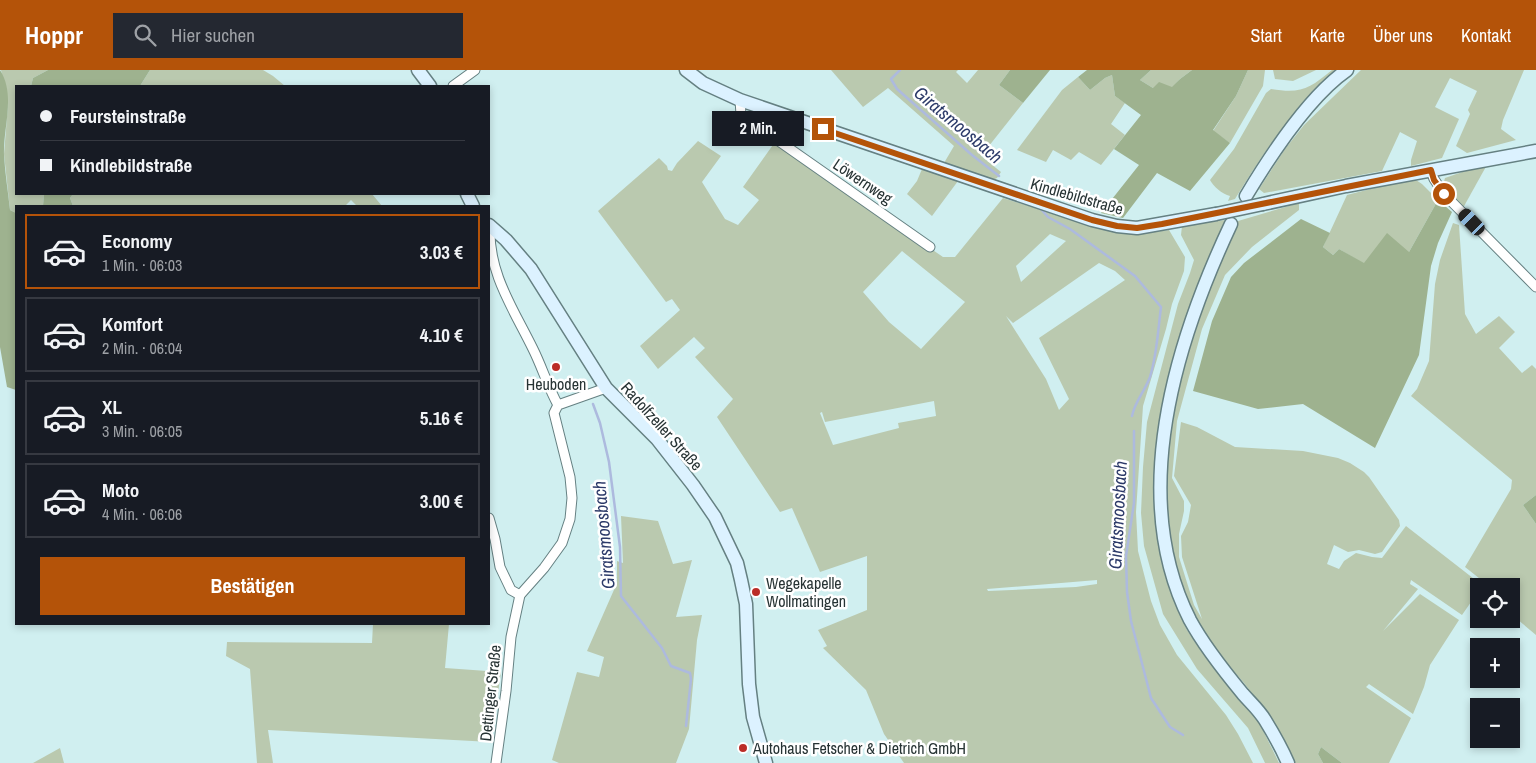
<!DOCTYPE html>
<html lang="de">
<meta charset="utf-8">
<style>
:root{--surface:#171b24;--page:#242831;--text:#f1f3f6;--muted:#9ea1a6;--line:#363941;--accent:#b45309}
body{margin:0;font-family:"Archivo Narrow",sans-serif;background:var(--page);color:var(--text);height:100vh;display:flex;flex-direction:column;font-size:19px;white-space:nowrap}
*{box-sizing:border-box;margin:0}
p{font-size:16px;color:var(--muted)}
.icon{flex:none;width:28px;height:28px;fill:none;stroke:currentColor;stroke-width:2;stroke-linecap:round;stroke-linejoin:round}
.map{position:relative;flex:1;overflow:hidden}
.panel{position:absolute;left:15px;top:135px;width:475px;height:420px;display:flex;flex-direction:column;background:var(--surface);border-radius:0px;box-shadow:0 2px 8px #0003}
.panel>*{flex:none}
.banner{position:absolute;left:15px;top:15px;width:475px;height:110px;border-radius:0px;box-shadow:0 2px 8px #0003;display:grid;align-content:center;height:110px;padding:0 25px;background:var(--surface)}
.buttons{position:absolute;left:1470px;top:508px;display:grid;gap:10px}
.buttons a{display:grid;place-items:center;width:50px;height:50px;border-radius:0px;background:var(--surface);box-shadow:0 2px 8px #0003;font-size:25px}
.end{position:absolute;width:22px;height:22px;margin:-11px;border:6px solid #b45309;background:#fff;box-shadow:0 0 0 2px #fff}
.from{border-radius:50%}
.bubble{position:absolute;height:35px;border-radius:0px;background:var(--surface);box-shadow:0 2px 8px #0003;font-size:16px;font-weight:700;line-height:35px;text-align:center}
.car{position:absolute;width:15px;height:30px;margin:-15px -8px;border-radius:6px;box-shadow:0 0 4px 1px #0007;background:linear-gradient(#222 24%,#8ab4d8 0 40%,#222 0 76%,#8ab4d8 0 86%,#222 0)}
.banner b{display:flex;align-items:center;gap:18px;height:48px;font-size:19px}
.banner b+b{border-top:1px solid var(--line)}
.banner i{width:12px;height:12px;background:var(--text)}
ul{padding:9px 0 0;list-style:none}
li{display:flex;align-items:center;gap:15px;height:75px;margin:0 10px 8px;padding:0 15px;border:2px solid var(--line);border-radius:0px}
li div{flex:1}
li b{display:block;font-size:19px}
li em{font-style:normal;font-weight:700}
li.current{border-color:var(--accent)}
li>.icon{width:45px;height:45px;stroke-width:1.5}
.cta{display:flex;gap:10px;margin-top:auto;padding:10px 25px}
.cta a{flex:1;height:58px;border-radius:0px;background:var(--accent);color:#fff;font-size:20px;font-weight:700;line-height:58px;text-align:center}
header{display:flex;align-items:center;gap:30px;box-sizing:border-box;height:70px;padding:0 25px;background:var(--accent);color:#fff}
header strong{font-size:24px}
nav{display:flex;gap:28px;margin-inline-start:auto;font-size:18px}
.search{width:350px;height:45px;background:var(--page);display:flex;align-items:center;gap:12px;box-sizing:border-box;padding:0 18px;border-radius:0px;color:var(--muted);font-size:19px}
.map>svg:first-child{display:block}
.green{fill:#bac9af;fill-rule:evenodd}
.forest{fill:#9eb28f}
.lines{fill:none;stroke-linecap:round;stroke-linejoin:round}
.stream{stroke:#adbade;stroke-width:2.5}
.street-casing{stroke:#658082;stroke-width:11}
.secondary-casing{stroke:#658082;stroke-width:15}
.street{stroke:#fff;stroke-width:9}
.secondary{stroke:#dcf2ff;stroke-width:12}
.secondary-bridge-casing{stroke:#658082;stroke-width:15;stroke-linecap:butt}
.secondary-bridge{stroke:#dcf2ff;stroke-width:12}
.route{stroke:#b45309;stroke-width:6}
.poi-dot{fill:#bb2d27;stroke:#fff;stroke-width:2}
.labels{text-anchor:middle;stroke-width:5;stroke-linejoin:round;paint-order:stroke}
.street-label{font-size:16px;fill:#273334;stroke:#fff}
.poi-label{font-size:16px;fill:#273334;stroke:#fff;text-anchor:start}
.water-label{font-size:18px;font-style:italic;fill:#2c3a69;stroke:#fff}
</style>
<header>
<strong>Hoppr</strong>
<div class="search"><svg class="icon" aria-label="search" viewBox="0 0 24 24"><circle cx="10" cy="10" r="6"/><path d="M15 15l6 6"/></svg>Hier suchen</div>
<nav><a>Start</a><a>Karte</a><a>Über uns</a><a>Kontakt</a></nav>
</header>
<div class="map">
<svg width="1536" height="693" viewBox="0 0 1536 693">
<rect width="100%" height="100%" fill="#d0eff0"/>
<g class="green">
<path d="M1,0h47l-15,8 -2,8h-15v108h28l-1,12h-27v7l-6,-3 -6,-56 4,-50z"/>
<path d="M150,0h113l10,6 12,10h-145z"/>
<path d="M831,0h127l-2,2 11,11 11,-13h32l-11,15 24,18 -42,53 20,16 -4,6 -4,2 -49,-17 10,-17 -66,-58 -25,19z"/>
<path d="M1151,0h41l-12,9 -8,9h-19l-13,-8z"/>
<path d="M1248,0h17l-2,16 -33,57 -17,-12 23,-35z"/>
<path d="M1273,0h43l-23,11 -18,-2z"/>
<path d="M1332,0h2l2,3c-42,34 -73,80 -101,126l-7,2 2,-5c-8,-2 -17,-10 -20,-16l24,-31 32,-56 5,-4c30,5 38,0 61,-19z"/>
<path d="M1361,0h163l-21,50 -2,9 15,11 -49,13 -11,-7 14,-32 -2,-4 9,-19 -27,-13 -15,29 24,12 -17,39 -31,8v-6l6,-19 -17,-9 -18,39 -118,22 -5,-4 26,-40 19,-24z"/>
<path d="M1112,5l3,21 10,7 -14,21 14,11 -24,30 -22,-13 -8,8 -18,-10 -7,12 -29,-12 45,-60 16,-13 12,13 15,-12z"/>
<path d="M698,71l23,15 -19,26 23,37 13,6 21,-25 -16,-13 32,-45 168,115h12l48,-59 102,32 34,4 30,-4 16,27 -1,14 -12,33 -6,25 -23,77 -7,106 2,39 13,50 9,24 17,30 49,60 12,19 15,29h-349l-20,-29 -18,-44 -43,-42 4,-2 -9,-16 49,-20v-54l-47,16 -28,-64 -12,4 -63,-95 16,-18 -38,-42 10,-9 -11,-11 -36,32 -18,-23 40,-36 -8,-11 -6,3 -68,-91 61,-53 8,8 1,4 4,1 5,-8zM1050,164l16,7 -45,41 -5,-16zM902,181l63,51 -44,47 -32,-27 -26,-30zM1099,193l16,8 10,9 -86,58 30,61 -10,11 -13,-31 -40,-63 7,7zM934,331l2,15 -38,7 1,5 -66,17 -13,-32 2,-1 3,10zM1097,510v4l-21,3 -88,4 -1,-2z"/>
<path d="M1488,93l-25,45 -14,-13 -6,-10 2,-7z"/>
<path d="M922,99l36,12 -26,35 -25,-22 10,-13z"/>
<path d="M1413,108l9,6 16,16 -29,52 -45,12 -25,-15 -6,6 -10,-8 24,-52z"/>
<path d="M73,124h299l10,12h-25l-6,-6 -6,6h-272l-3,-8z"/>
<path d="M1299,133v7l-47,37 -27,28 -23,54 -25,92 -5,57 12,23v10l-5,23v23l15,48 8,14 -20,-62 -1,-21 7,-14 3,-17 -17,-29 7,-54 16,5 38,20 68,4 35,7 12,5 14,9 5,5 30,43 1,6 -18,26 -7,2 -16,-4 -11,2 -14,-7 -7,19 12,5 5,-8 12,-8 16,4 10,1 24,-32 72,56v10l-16,23 -51,-35 -1,4 8,5 -35,42 37,-37 39,26 -29,45 -6,22 -11,27 -44,-30 -3,3 45,31 -22,45h-47l-21,-16 -3,7 5,9h-29l-24,-46 -26,-34 -33,-38 -33,-60 -9,-41 -3,-85 14,-82 17,-64 31,-74 10,-18z"/>
<path d="M1225,150l-27,64 -19,53 -6,29 -17,100v55l3,24 16,59 12,26 14,21 57,69 21,43h-14l-17,-35 -51,-59 -34,-55 -19,-68 -3,-33 2,-46 4,-45 31,-118 12,-31 4,-13 -13,-25 1,-9z"/>
<path d="M1453,153l6,2 6,89 11,20 23,-18 16,16 -16,16 23,25 10,-8 4,4v126l-13,10 13,19v111l-25,-21v-28h-22l-24,-19 46,-78 1,-9 -101,-84 6,-7 12,-28 6,-77 5,-24z"/>
<path d="M621,446l37,5 15,43 19,-4 -16,57 26,-2 -5,25 -8,89 -13,34h-117l-7,-3 25,-88 22,5 5,-20 -17,-6 30,-68v-22l6,2z"/>
<path d="M373,554h76l-4,44 56,4 -10,70 -223,-12 5,33h-16l-7,-94 -24,-13 1,-14 145,1z"/>
<path d="M60,678l4,15h-31z"/>
</g>
<g class="forest">
<path d="M0,0c16,25 3,57 4,85 1,18 4,37 6,55l6,3v177l-9,-3 -7,-40z"/>
<path d="M48,0h102l-10,16h-109l2,-8z"/>
<path d="M1010,0h40l-27,33 -24,-18z"/>
<path d="M1087,0h64l-11,10 13,8 6,-6 13,5 8,-8 12,-9h56l-12,26 -23,34 17,13 -40,48 -33,-18 -34,45 -22,-5 38,-48 -25,-16 27,-34 -26,-19 -3,-21 -7,3 -15,12 -12,-13z"/>
<path d="M44,124h29l-3,4 3,8h-30z"/>
<path d="M1438,130l14,12 -14,31 -7,23 -12,89 -44,93 -72,-44 -45,5 -65,-18 19,-70 19,-44 13,-14 57,-44 29,14 -7,14 10,8 6,-6 25,14 23,-30 22,19z"/>
<path d="M1536,425v29l-13,-19z"/>
<path d="M1321,677l21,16h-19l-5,-9z"/>
</g>
<g class="lines">
<g class="stream">
<path d="M900,0l-9,9 6,10 75,66 27,21"/>
<path d="M1041,139l7,8 22,12 65,47 26,31c-3,23 -4,48 -11,70 -5,14 -15,24 -18,39"/>
<path d="M593,334l7,19 9,39 11,85 1,49 41,52 9,18 19,7 1,6 -5,47"/>
<path d="M1134,361v72l-8,53 1,36 4,29 20,77 19,29 13,8"/>
</g>
<defs>
<g id="street">
<path d="M453,16l22,-16"/>
<path d="M740,30l1,15 14,12 18,10 157,110"/>
<path d="M1431,101l3,8 10,15 92,93"/>
<path d="M490,156c-2,47 23,82 43,123 9,18 15,38 25,56"/>
<path d="M489,448l6,21 5,28 11,23 9,5"/>
<path d="M496,693l10,-72 5,-54 9,-42 24,-27 18,-25 8,-24 2,-21 -2,-21 -16,-64 4,-8 48,-17"/>
</g>
<g id="secondary">
<path d="M418,0l12,16"/>
<path d="M686,0l17,13 37,17 352,120 25,6 20,2 79,-14"/>
<path d="M467,124l6,12"/>
<path d="M1246,126c24,-40 62,-99 101,-126"/>
<path d="M1263,134l83,-18 190,-35"/>
<path d="M1231,154c-55,117 -104,272 -41,396 14,26 34,51 53,74 7,8 16,16 22,26 8,13 17,29 23,43"/>
<path d="M489,155l17,15 25,29 75,119 51,51 36,46 22,32 22,46 4,17 5,24 3,80 4,33 13,46"/>
</g>
</defs>
<use href="#street" class="street-casing"/>
<use href="#secondary" class="secondary-casing"/>
<use href="#street" class="street"/>
<use href="#secondary" class="secondary"/>
<defs>
<path id="secondary-bridge" d="M1216,144l47,-10"/>
</defs>
<use href="#secondary-bridge" class="secondary-bridge-casing"/>
<use href="#secondary-bridge" class="secondary-bridge"/>
</g>
<g class="lines">
<path class="route" d="M823,59l269,91 25,6 20,2 25,-4 269,-54 3,10 10,14"/>
</g>
<g class="poi-dot">
<circle cx="556" cy="297" r="5"/>
<circle cx="756" cy="522" r="5"/>
<circle cx="743" cy="678" r="5"/>
</g>
<g class="labels">
<g class="street-label">
<text transform="translate(863 111) rotate(34)" y="6">Löwernweg</text>
<text transform="translate(1077 126) rotate(16)" y="6">Kindlebildstraße</text>
<text transform="translate(662 356) rotate(48)" y="6">Radolfzeller Straße</text>
<text transform="translate(490 623) rotate(-84)" y="6">Dettinger Straße</text>
</g>
<g class="poi-label">
<text x="556" y="320" text-anchor="middle">Heuboden</text>
<text x="766" y="519">Wegekapelle<tspan x="766" dy="18">Wollmatingen</tspan></text>
<text x="753" y="684">Autohaus Fetscher &amp; Dietrich GmbH</text>
</g>
<g class="water-label">
<text transform="translate(958 55) rotate(40)" y="6">Giratsmoosbach</text>
<text transform="translate(1118 445) rotate(-87)" y="6">Giratsmoosbach</text>
<text transform="translate(604 465) rotate(-95)" y="6">Giratsmoosbach</text>
</g>
</g>
</svg>
<div class="buttons">
<a><svg class="icon" aria-label="locate" viewBox="0 0 24 24"><circle cx="12" cy="12" r="6"/><path d="M12 2v4M12 18v4M2 12h4M18 12h4"/></svg></a>
<a>+</a>
<a>−</a>
</div>
<i class="end from" style="left:1444px;top:124px"></i>
<i class="end" style="left:823px;top:59px"></i>
<div class="bubble" style="left:712px;top:41px;width:92px">2 Min.</div>
<i class="car" style="left:1472px;top:152px;rotate:316deg"></i>
<div class="banner">
<b><i class="from"></i>Feursteinstraße</b>
<b><i></i>Kindlebildstraße</b>
</div>
<section class="panel">
<ul>
<li class="current"><svg class="icon" aria-label="car" viewBox="0 0 24 24"><path d="M5 17H2v-5l4-1 3-4h7l3 4 3 1v5h-3M9 17h6M6 11h13"/><circle cx="7" cy="17" r="2"/><circle cx="17" cy="17" r="2"/></svg><div><b>Economy</b><p>1 Min. · 06:03</p></div><em>3.03 €</em></li>
<li><svg class="icon" aria-label="car" viewBox="0 0 24 24"><path d="M5 17H2v-5l4-1 3-4h7l3 4 3 1v5h-3M9 17h6M6 11h13"/><circle cx="7" cy="17" r="2"/><circle cx="17" cy="17" r="2"/></svg><div><b>Komfort</b><p>2 Min. · 06:04</p></div><em>4.10 €</em></li>
<li><svg class="icon" aria-label="car" viewBox="0 0 24 24"><path d="M5 17H2v-5l4-1 3-4h7l3 4 3 1v5h-3M9 17h6M6 11h13"/><circle cx="7" cy="17" r="2"/><circle cx="17" cy="17" r="2"/></svg><div><b>XL</b><p>3 Min. · 06:05</p></div><em>5.16 €</em></li>
<li><svg class="icon" aria-label="car" viewBox="0 0 24 24"><path d="M5 17H2v-5l4-1 3-4h7l3 4 3 1v5h-3M9 17h6M6 11h13"/><circle cx="7" cy="17" r="2"/><circle cx="17" cy="17" r="2"/></svg><div><b>Moto</b><p>4 Min. · 06:06</p></div><em>3.00 €</em></li>
</ul>
<div class="cta"><a>Bestätigen</a></div>
</section>
</div>
